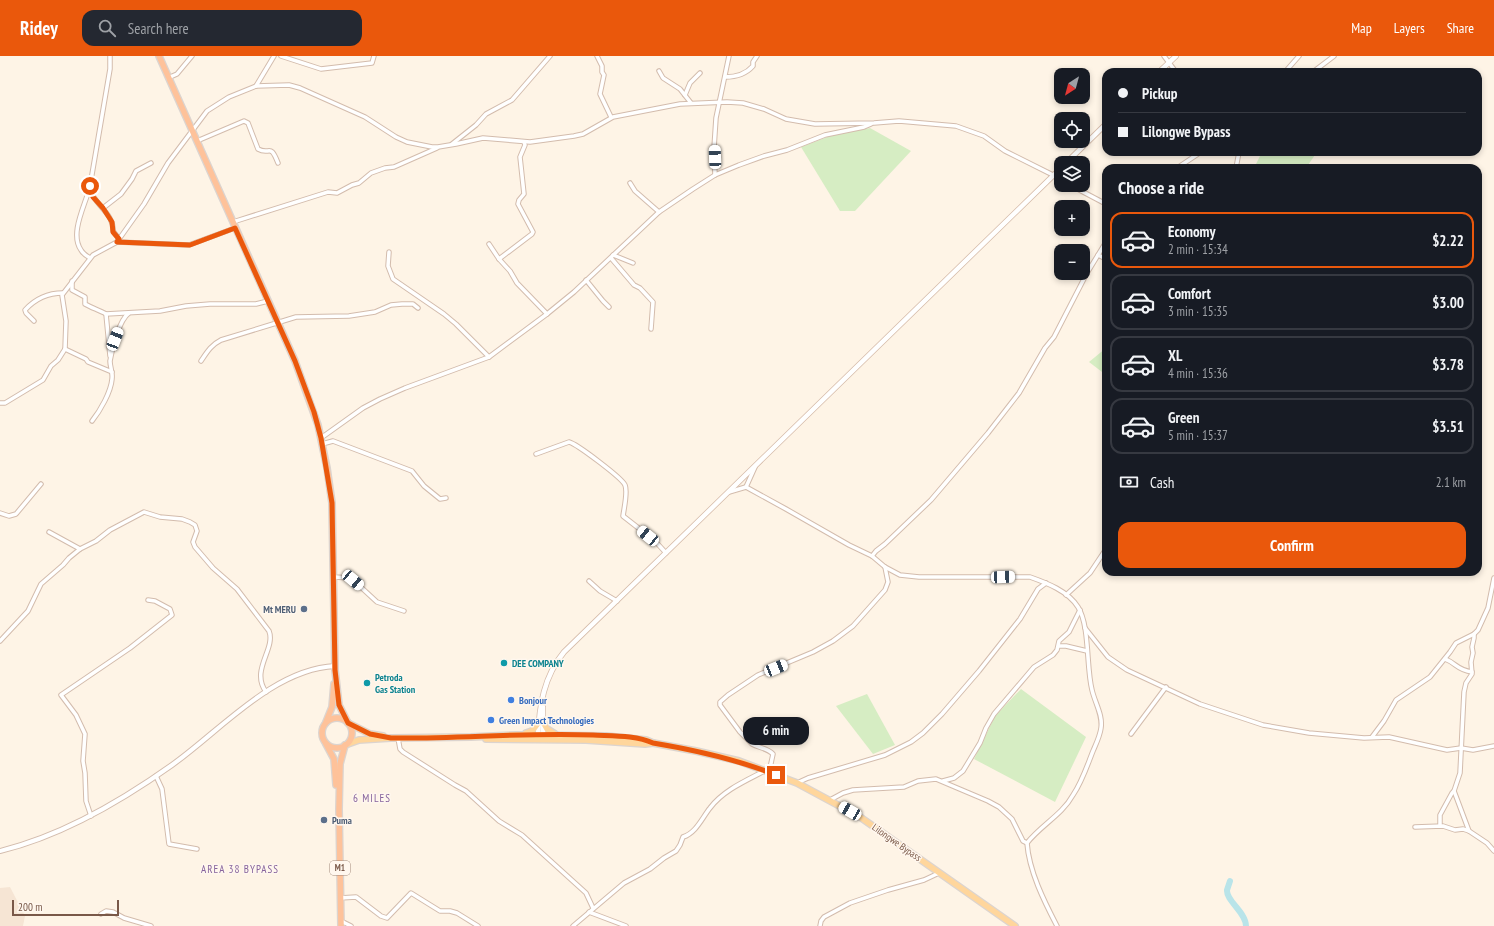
<!DOCTYPE html>
<meta charset="utf-8">
<style>
:root{--surface:#171b24;--page:#242831;--text:#f1f3f6;--muted:#9ea1a6;--line:#363941;--accent:#ea580c}
body{margin:0;font-family:"PT Sans Narrow",sans-serif;background:var(--page);color:var(--text);height:100vh;display:flex;flex-direction:column;font-size:15px;white-space:nowrap}
*{box-sizing:border-box;margin:0}
p{font-size:13px;color:var(--muted)}
.icon{flex:none;width:22px;height:22px;fill:none;stroke:currentColor;stroke-width:2;stroke-linecap:round;stroke-linejoin:round}
.map{position:relative;flex:1;overflow:hidden}
.drawer{position:absolute;left:1102px;top:108px;width:380px;height:412px;display:flex;flex-direction:column;background:var(--surface);border-radius:12px;box-shadow:0 2px 6px #0003}
.drawer>*{flex:none}
.guide{position:absolute;left:1102px;top:12px;width:380px;height:88px;border-radius:12px;box-shadow:0 2px 6px #0003;display:grid;align-content:center;height:88px;padding:0 16px;background:var(--surface)}
.needle{width:26px;rotate:216deg}
.tools{position:absolute;left:1054px;top:12px;display:grid;gap:8px}
.tools a{display:grid;place-items:center;width:36px;height:36px;border-radius:8px;background:var(--surface);box-shadow:0 2px 6px #0003;font-size:20px}
.scale{position:absolute;left:12px;bottom:10px;width:107px;box-sizing:border-box;padding-left:4px;border:2px solid #795848;border-top:0;font-size:11px;line-height:14px;white-space:nowrap;color:#795848;-webkit-text-stroke:3px #fff7ee;paint-order:stroke}
.end{position:absolute;width:18px;height:18px;margin:-9px;border:5px solid #ea580c;background:#fff;box-shadow:0 0 0 2px #fff}
.from{border-radius:50%}
.bubble{position:absolute;height:28px;border-radius:12px;background:var(--surface);box-shadow:0 2px 6px #0003;font-size:13px;font-weight:700;line-height:28px;text-align:center}
.car{position:absolute;width:12px;height:24px;margin:-12px -6px;border-radius:5px;box-shadow:0 0 3px 1px #0007;background:linear-gradient(#fff 24%,#345 0 40%,#fff 0 76%,#345 0 86%,#fff 0)}
.guide b{display:flex;align-items:center;gap:14px;height:38px;font-size:15px}
.guide b+b{border-top:1px solid var(--line)}
.guide i{width:10px;height:10px;background:var(--text)}
ul{padding:0;list-style:none}
li{display:flex;align-items:center;gap:12px;height:56px;margin:0 8px 6px;padding:0 8px;border:2px solid var(--line);border-radius:12px}
li div{flex:1}
li b{display:block;font-size:15px}
li em{font-style:normal;font-weight:700}
li.selected{border-color:var(--accent)}
li>.icon{width:36px;height:36px;stroke-width:1.5}
h2{padding:0 16px;font-size:18px;line-height:48px}
.pay{display:flex;align-items:center;gap:10px;height:44px;padding:0 16px;font-size:15px}
.pay p{margin-inline-start:auto}
.button{display:flex;gap:8px;margin-top:auto;padding:8px 16px}
.button a{flex:1;height:46px;border-radius:12px;background:var(--accent);color:#fff;font-size:16px;font-weight:700;line-height:46px;text-align:center}
header{display:flex;align-items:center;gap:24px;box-sizing:border-box;height:56px;padding:0 20px;background:var(--accent);color:#fff}
header strong{font-size:19px}
nav{display:flex;gap:22px;margin-inline-start:auto;font-size:14px}
.search{width:280px;height:36px;background:var(--page);display:flex;align-items:center;gap:10px;box-sizing:border-box;padding:0 14px;border-radius:12px;color:var(--muted);font-size:15px}
.map>svg:first-child{display:block}
.residential{fill:#f6e5d4}
.green{fill:#d6edc3}
.lines{fill:none;stroke-linecap:round;stroke-linejoin:round}
.river{stroke:#b9e4e9;stroke-width:6}
.minor-casing{stroke:#d3bcad;stroke-width:5.5}
.tertiary-casing{stroke:#d3bcad;stroke-width:6}
.secondary-casing{stroke:#d6bcaa;stroke-width:6}
.primary-casing{stroke:#dcd4cf;stroke-width:8}
.trunk-casing{stroke:#dcd4cf;stroke-width:8}
.minor{stroke:#fff;stroke-width:3.5}
.tertiary{stroke:#fff;stroke-width:4}
.secondary{stroke:#fff;stroke-width:4.5}
.primary{stroke:#ffd69c;stroke-width:5.5}
.trunk{stroke:#fec29a;stroke-width:5.5}
.route{stroke:#ea580c;stroke-width:5}
.service-dot{fill:#5c6f8a;stroke:#fff7ee;stroke-width:1.5}
.culture-dot{fill:#0f9aa8;stroke:#fff7ee;stroke-width:1.5}
.shop-dot{fill:#3f7fe0;stroke:#fff7ee;stroke-width:1.5}
.labels{text-anchor:middle;stroke-width:3;stroke-linejoin:round;paint-order:stroke}
.shield{fill:#fff7ee;stroke:#a1887a;stroke-width:1}
.shield-label{font-size:9px;font-weight:bold;fill:#795848}
.service-label{font-size:10px;font-weight:bold;fill:#4e5e75;stroke:#fff7ee;text-anchor:end}
.culture-label{font-size:10px;font-weight:bold;fill:#0d838f;stroke:#fff7ee;text-anchor:start}
.shop-label{font-size:10px;font-weight:bold;fill:#366cbe;stroke:#fff7ee;text-anchor:start}
.street-label{font-size:10px;fill:#795848;stroke:#fff7ee}
.neighbourhood-label{font-size:11px;letter-spacing:1px;fill:#87649d;stroke:#fff7ee}
</style>
<header>
<strong>Ridey</strong>
<div class="search"><svg class="icon" aria-label="search" viewBox="0 0 24 24"><circle cx="10" cy="10" r="6"/><path d="M15 15l6 6"/></svg>Search here</div>
<nav><a>Map</a><a>Layers</a><a>Share</a></nav>
</header>
<div class="map">
<svg width="1494" height="870" viewBox="0 0 1494 870">
<rect width="100%" height="100%" fill="#fef4e6"/>
<path class="residential" d="M10,831l15,29 -2,10h-23v-38z"/>
<g class="green">
<path d="M870,72l41,23 -56,60h-15l-39,-64 29,-11z"/>
<path d="M1262,96h55l-11,16h-52z"/>
<path d="M1106,292v27l-17,-13z"/>
<path d="M1021,633l65,48 -31,65 -81,-43 21,-43z"/>
<path d="M867,638l28,51 -22,9 -37,-48z"/>
</g>
<g class="lines">
<path class="river" d="M1230,825c-1,3 -2,6 -3,9 -1,11 19,22 19,36"/>
<defs>
<g id="minor">
<path d="M281,0l40,13 51,-6 2,-7"/>
<path d="M597,0l5,10v6l2,3 -4,19 11,23"/>
<path d="M1164,0l12,16"/>
<path d="M659,15l4,7 17,11 11,14"/>
<path d="M1285,16l14,-16"/>
<path d="M1313,16l21,-16"/>
<path d="M725,21c11,0 21,-3 28,-11v-4l4,-6"/>
<path d="M168,22l9,-4 15,-18"/>
<path d="M256,30l18,-30"/>
<path d="M685,39l5,-12 10,-10"/>
<path d="M197,85l47,-20 4,2 10,26c12,7 12,-7 20,14"/>
<path d="M452,88l24,-19 10,-11 26,-14 38,-44"/>
<path d="M1177,112l24,-16"/>
<path d="M1236,112l3,-16"/>
<path d="M715,119l-1,-27 2,-30 13,-62"/>
<path d="M630,127l5,8 24,21"/>
<path d="M1070,129l36,19"/>
<path d="M90,133c4,16 24,24 23,42l6,8"/>
<path d="M103,152l18,-14 11,-15 4,-8 15,-8"/>
<path d="M233,166l95,-30 9,1 15,-8 7,-2 12,-10 14,-5 9,-1 43,-19"/>
<path d="M117,186l27,-38 24,-41 39,-52 22,-14 27,-11 33,-1 11,3 65,29 31,20 11,5 25,5h6l18,-3 27,-6 47,4 44,-6 9,-2 30,-17 67,-13 47,-2 16,1 21,6 22,10 29,5 59,-1 25,-2 57,5 28,10 21,15 56,28"/>
<path d="M489,188l10,15 11,12 7,12 30,31"/>
<path d="M389,196l-1,14 5,13 51,35 12,10 33,33"/>
<path d="M613,199l20,8"/>
<path d="M1098,199l8,4"/>
<path d="M90,202c-3,-2 -7,-4 -9,-8 -12,-17 5,-46 9,-64l20,-117v-13"/>
<path d="M611,202l23,27 6,3 13,14 -2,27"/>
<path d="M499,203l33,-25 1,-2 -15,-28 1,-4 5,-6 -4,-37 5,-12 -1,-3"/>
<path d="M586,224l17,21 6,6"/>
<path d="M72,225v9l13,7v7c7,4 14,6 21,10l54,-3 26,-5 24,-2h46l12,-3"/>
<path d="M106,258l4,42"/>
<path d="M34,265l-8,-8 -1,-3c10,-11 23,-17 38,-17"/>
<path d="M65,293l21,10 2,3 24,10"/>
<path d="M201,305c6,-9 10,-16 20,-21l75,-23 53,-1 26,-4 16,-7 11,-1h11l5,4"/>
<path d="M0,347h5l38,-23 8,-14 7,-6 7,-11 1,-28 -4,-26 31,-40 24,-13 72,3 46,-17"/>
<path d="M92,365c8,-10 19,-29 20,-42 1,-6 -2,-12 -2,-18 2,-12 9,-41 19,-48"/>
<path d="M321,382l42,-30 17,-9 25,-11 84,-31 58,-43 27,-22 85,-80 34,-23 22,-14 24,-10 25,-9 23,-6 38,-15 39,-8 7,-3"/>
<path d="M322,388l11,-3 79,30 12,15 16,13 6,-1"/>
<path d="M536,398l33,-12c8,2 53,36 56,43 3,7 -1,23 -2,31l32,25 11,12"/>
<path d="M746,431l9,-20"/>
<path d="M729,436l17,-5 40,22 63,36 23,11 13,11 15,8 19,2h111c17,6 38,14 48,30 12,19 8,60 14,83 3,13 11,25 9,38 -1,8 -5,16 -8,23 -6,15 -11,31 -20,44 -11,20 -32,30 -46,48 2,28 17,58 30,83"/>
<path d="M0,457l9,3 7,-2 25,-30"/>
<path d="M49,476l31,17"/>
<path d="M872,500l4,-5 9,-7 46,-44 57,-67 31,-40 26,-45 9,-11 33,-64 19,-31"/>
<path d="M334,521l17,1 26,24 27,9"/>
<path d="M589,525l11,10 17,10"/>
<path d="M1066,539l24,-22 16,-24"/>
<path d="M1085,572l23,29 19,13 73,34 63,21 46,8 55,5 25,-1 58,13 14,-2 12,2 21,-4"/>
<path d="M1474,578v4l-2,9 1,6 -2,9 1,12 -6,9 -2,9 -4,81 -6,18 15,40 18,12 7,8"/>
<path d="M0,585l28,-30 13,-27 22,-19 6,-7 11,-9 16,-8 14,-11 34,-18 16,5 22,2 8,3 5,3 2,6 -4,11 2,5 18,21 24,21 32,42c7,18 -19,39 -3,61"/>
<path d="M1059,590h7l21,5"/>
<path d="M1445,603c11,4 12,11 27,13"/>
<path d="M1131,678l35,-47"/>
<path d="M1372,681l12,-16 12,-21 34,-23 20,-25 6,-9 18,-9 4,-4 10,-22 6,-30"/>
<path d="M398,682l2,11 3,3 52,33 11,6 33,30 23,14 64,58 7,15"/>
<path d="M156,720l6,13 7,55 28,5"/>
<path d="M943,725l11,-3 9,-7 17,-28 6,-15 8,-14 40,-47 19,-12 4,-5 2,-9 10,-9 11,-22"/>
<path d="M797,727l11,-5 77,-23 26,-13 12,-9 19,-19 37,-43 41,-52 18,-30 8,-6"/>
<path d="M830,744l13,-7 10,-3 51,-3 14,-6 18,-2 52,22 11,6 13,12 11,22 4,2"/>
<path d="M91,760l-5,-15 -1,-28 -2,-12 2,-27 -9,-19 -15,-20 69,-47 42,-33 -2,-6 -15,-8 -7,-1"/>
<path d="M1440,770v-11l12,-22 2,-2"/>
<path d="M1415,771l28,-1 12,4 8,-1 6,2"/>
<path d="M340,842l16,-1 25,19 6,2 24,-25 29,18h10l7,2 21,13"/>
<path d="M589,856l37,14"/>
<path d="M101,858l5,-3 7,1 11,6 27,8"/>
<path d="M341,865l10,5"/>
<path d="M573,870l51,-43 26,-14 14,-11 12,-7 4,-6 3,-8c13,-4 19,-19 27,-29 14,-19 40,-29 60,-40l3,-14c-6,-6 -14,-6 -21,-10l-12,-12 -20,-27v-3l8,-7 30,-20 55,-23 20,-11 20,-15 32,-36 3,-8 -3,-15"/>
<path d="M820,870l1,-5 3,-4 26,-14 38,-13 36,-10 15,-7"/>
</g>
<path id="tertiary" d="M0,795c62,-15 120,-49 172,-86 48,-34 101,-96 163,-99"/>
<g id="secondary">
<path d="M1159,16l17,-16"/>
<path d="M1066,107l40,-39"/>
<path d="M543,651v31"/>
<path d="M538,681c1,-31 6,-61 26,-85l497,-484"/>
</g>
<g id="primary">
<path d="M543,666l4,7 8,5"/>
<path d="M348,667l22,11 13,2"/>
<path d="M526,677l6,-2 7,-9"/>
<path d="M486,683l100,1 59,4 8,-1"/>
<path d="M345,689l14,-5 32,-2 80,-1 45,-2 90,1 40,4 7,3 43,8 43,10 58,22 63,34 155,109"/>
</g>
<g id="trunk">
<path d="M159,0l136,305 23,64 9,43 5,35 3,167 4,35 9,18"/>
<circle cx="337" cy="677" r="15"/>
<path d="M326,666l6,-15 2,-23"/>
<path d="M326,688l8,15 2,26"/>
<path d="M341,870l-2,-117 1,-45 5,-19"/>
</g>
</defs>
<use href="#minor" class="minor-casing"/>
<use href="#tertiary" class="tertiary-casing"/>
<use href="#secondary" class="secondary-casing"/>
<use href="#primary" class="primary-casing"/>
<use href="#trunk" class="trunk-casing"/>
<use href="#minor" class="minor"/>
<use href="#tertiary" class="tertiary"/>
<use href="#secondary" class="secondary"/>
<use href="#primary" class="primary"/>
<use href="#trunk" class="trunk"/>
</g>
<g class="lines">
<path class="route" d="M90,130l3,11 10,11 9,14 1,10 6,7 -2,3 73,3 45,-17 60,133 19,51 7,26 11,65 3,167 4,35 9,18 22,11 21,4c68,1 135,-6 202,-3 19,1 43,0 60,8 42,7 83,16 123,32"/>
</g>
<g class="service-dot">
<circle cx="304" cy="553" r="4"/>
<circle cx="324" cy="764" r="4"/>
</g>
<g class="culture-dot">
<circle cx="504" cy="607" r="4"/>
<circle cx="367" cy="627" r="4"/>
</g>
<g class="shop-dot">
<circle cx="511" cy="644" r="4"/>
<circle cx="491" cy="664" r="4"/>
</g>
<g class="labels">
<rect class="shield" x="330" y="805" width="20" height="14" rx="3"/>
<g class="shield-label">
<text x="340" y="815">M1</text>
</g>
<g class="service-label">
<text x="296" y="557">Mt MERU</text>
<text x="332" y="768" text-anchor="start">Puma</text>
</g>
<g class="culture-label">
<text x="512" y="611">DEE COMPANY</text>
<text x="375" y="625">Petroda<tspan x="375" dy="12">Gas Station</tspan></text>
</g>
<g class="shop-label">
<text x="519" y="648">Bonjour</text>
<text x="499" y="668">Green Impact Technologies</text>
</g>
<g class="street-label">
<text transform="translate(897 786) rotate(35)" y="4">Lilongwe Bypass</text>
</g>
<g class="neighbourhood-label">
<text x="372" y="746">6 MILES</text>
<text x="240" y="817">AREA 38 BYPASS</text>
</g>
</g>
</svg>
<div class="tools">
<a><svg class="needle" viewBox="-14 -14 28 28"><path d="M0-13l5 13h-10z" fill="#e53935"/><path d="M0 13l5-13h-10z" fill="#9ea1a6"/></svg></a>
<a><svg class="icon" aria-label="locate" viewBox="0 0 24 24"><circle cx="12" cy="12" r="6"/><path d="M12 2v4M12 18v4M2 12h4M18 12h4"/></svg></a>
<a><svg class="icon" aria-label="layers" viewBox="0 0 24 24"><path d="M12 4l9 5-9 5-9-5zM3 14l9 5 9-5"/></svg></a>
<a>+</a>
<a>−</a>
</div>
<div class="scale">200 m</div>
<i class="end from" style="left:90px;top:130px"></i>
<i class="end" style="left:776px;top:719px"></i>
<div class="bubble" style="left:743px;top:661px;width:66px">6 min</div>
<i class="car" style="left:715px;top:101px;rotate:358deg"></i>
<i class="car" style="left:115px;top:283px;rotate:21deg"></i>
<i class="car" style="left:648px;top:480px;rotate:309deg"></i>
<i class="car" style="left:1003px;top:521px;rotate:88deg"></i>
<i class="car" style="left:353px;top:524px;rotate:130deg"></i>
<i class="car" style="left:776px;top:612px;rotate:68deg"></i>
<i class="car" style="left:850px;top:755px;rotate:300deg"></i>
<div class="guide">
<b><i class="from"></i>Pickup</b>
<b><i></i>Lilongwe Bypass</b>
</div>
<section class="drawer">
<h2>Choose a ride</h2>
<ul>
<li class="selected"><svg class="icon" aria-label="car" viewBox="0 0 24 24"><path d="M5 17H2v-5l4-1 3-4h7l3 4 3 1v5h-3M9 17h6M6 11h13"/><circle cx="7" cy="17" r="2"/><circle cx="17" cy="17" r="2"/></svg><div><b>Economy</b><p>2 min · 15:34</p></div><em>$2.22</em></li>
<li><svg class="icon" aria-label="car" viewBox="0 0 24 24"><path d="M5 17H2v-5l4-1 3-4h7l3 4 3 1v5h-3M9 17h6M6 11h13"/><circle cx="7" cy="17" r="2"/><circle cx="17" cy="17" r="2"/></svg><div><b>Comfort</b><p>3 min · 15:35</p></div><em>$3.00</em></li>
<li><svg class="icon" aria-label="car" viewBox="0 0 24 24"><path d="M5 17H2v-5l4-1 3-4h7l3 4 3 1v5h-3M9 17h6M6 11h13"/><circle cx="7" cy="17" r="2"/><circle cx="17" cy="17" r="2"/></svg><div><b>XL</b><p>4 min · 15:36</p></div><em>$3.78</em></li>
<li><svg class="icon" aria-label="car" viewBox="0 0 24 24"><path d="M5 17H2v-5l4-1 3-4h7l3 4 3 1v5h-3M9 17h6M6 11h13"/><circle cx="7" cy="17" r="2"/><circle cx="17" cy="17" r="2"/></svg><div><b>Green</b><p>5 min · 15:37</p></div><em>$3.51</em></li>
</ul>
<div class="pay"><svg class="icon" aria-label="cash" viewBox="0 0 24 24"><path d="M3 7h18v10H3z"/><circle cx="12" cy="12" r="2"/></svg>Cash<p>2.1 km</p></div>
<div class="button"><a>Confirm</a></div>
</section>
</div>
